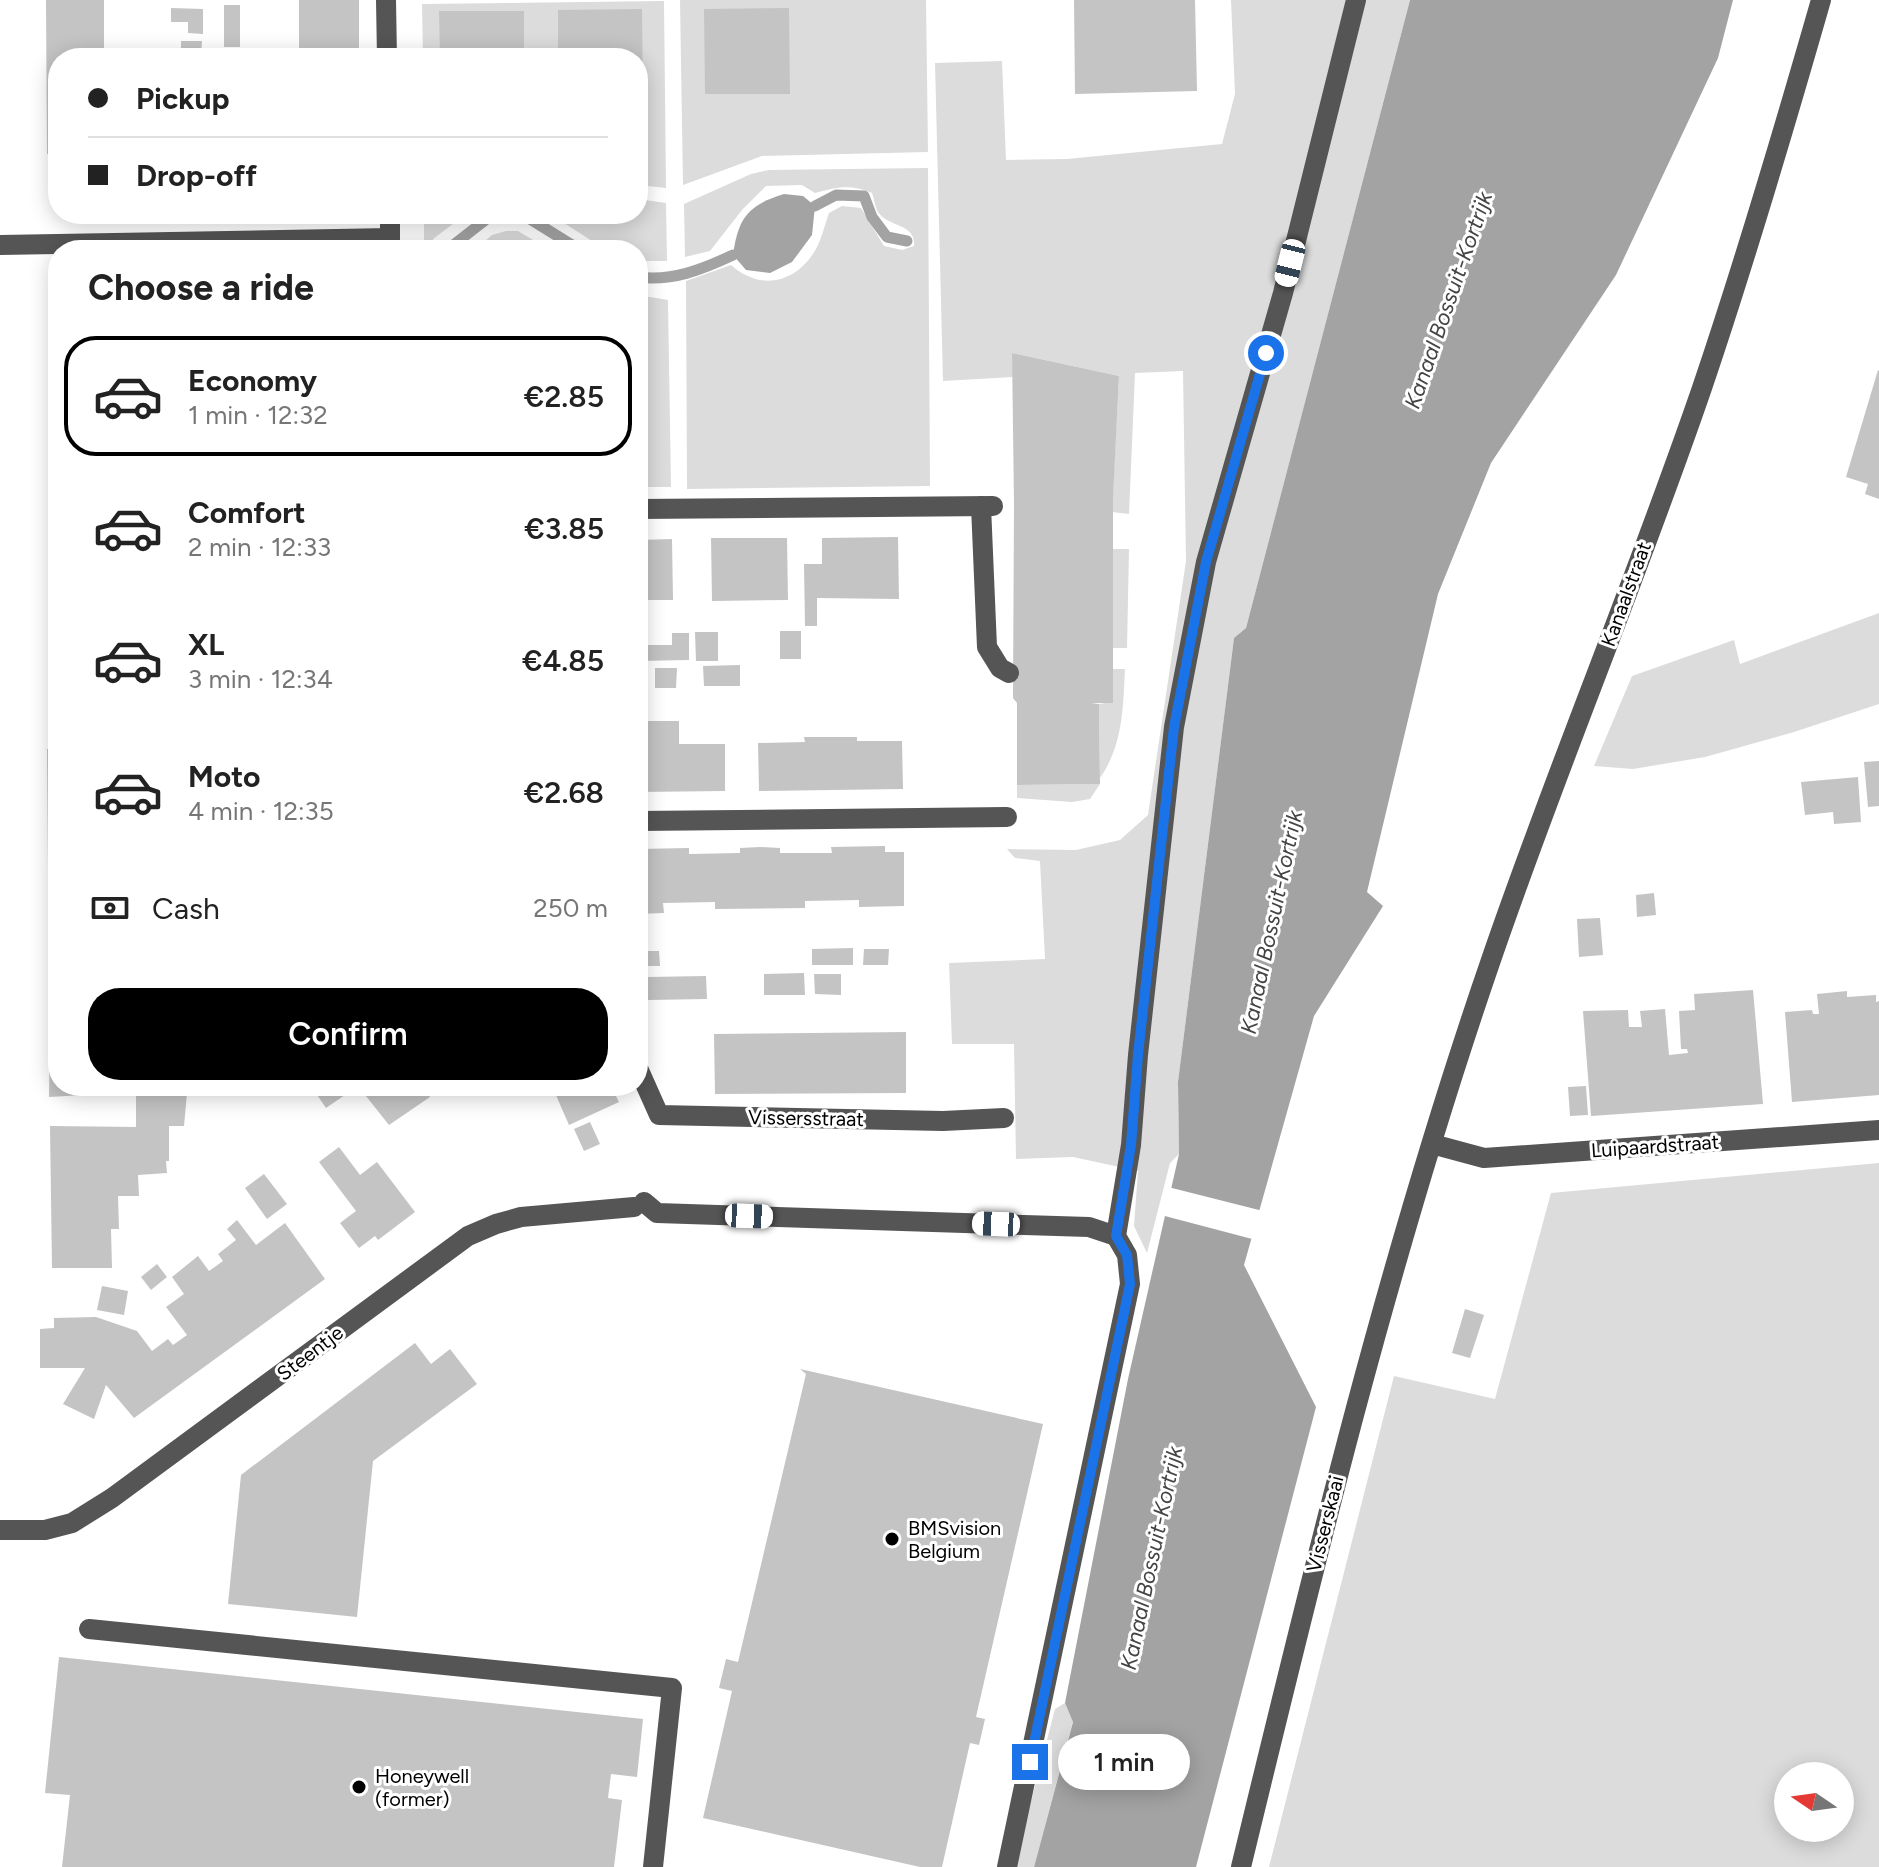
<!DOCTYPE html>
<meta charset="utf-8">
<style>
:root{--surface:#fff;--page:#f2f2f2;--text:#222;--muted:#767676;--line:#e0e0e0;--accent:#000}
body{margin:0;font-family:Figtree,sans-serif;background:var(--page);color:var(--text);height:100vh;display:flex;flex-direction:column;font-size:30px;white-space:nowrap}
*{box-sizing:border-box;margin:0}
p{font-size:26px;color:var(--muted)}
.icon{flex:none;width:44px;height:44px;fill:none;stroke:currentColor;stroke-width:2;stroke-linecap:round;stroke-linejoin:round}
.map{position:relative;flex:1;overflow:hidden}
.sheet{position:absolute;left:48px;top:240px;width:600px;height:856px;display:flex;flex-direction:column;background:var(--surface);border-radius:32px;box-shadow:0 4px 20px #0003}
.sheet>*{flex:none}
.guide{position:absolute;left:48px;top:48px;width:600px;height:176px;border-radius:32px;box-shadow:0 4px 20px #0003;display:grid;align-content:center;height:176px;padding:0 40px;background:var(--surface)}
.needle{width:52px;rotate:283deg}
.fabs{position:absolute;left:1774px;top:1762px;display:grid;gap:16px}
.fabs a{display:grid;place-items:center;width:80px;height:80px;border-radius:50%;background:var(--surface);box-shadow:0 4px 20px #0003;font-size:40px}
.end{position:absolute;width:36px;height:36px;margin:-18px;border:10px solid #1a73e8;background:#fff;box-shadow:0 0 0 4px #fff}
.from{border-radius:50%}
.bubble{position:absolute;height:56px;border-radius:28px;background:var(--surface);box-shadow:0 4px 20px #0003;font-size:26px;font-weight:600;line-height:56px;text-align:center}
.car{position:absolute;width:24px;height:48px;margin:-24px -12px;border-radius:10px;box-shadow:0 0 6px 2px #0007;background:linear-gradient(#fff 24%,#345 0 40%,#fff 0 76%,#345 0 86%,#fff 0)}
.guide b{display:flex;align-items:center;gap:28px;height:76px;font-size:30px}
.guide b+b{border-top:2px solid var(--line)}
.guide i{width:20px;height:20px;background:var(--text)}
ul{padding:0;list-style:none}
li{display:flex;align-items:center;gap:24px;height:120px;margin:0 16px 12px;padding:0 24px;border:4px solid transparent;border-radius:32px}
li div{flex:1}
li b{display:block;font-size:30px}
li em{font-style:normal;font-weight:600}
li.active{border-color:var(--accent)}
li>.icon{width:72px;height:72px;stroke-width:1.5}
h2{padding:0 40px;font-size:36px;line-height:96px}
.pay{display:flex;align-items:center;gap:20px;height:88px;padding:0 40px;font-size:30px}
.pay p{margin-inline-start:auto}
.primary-button{display:flex;gap:16px;margin-top:auto;padding:16px 40px}
.primary-button a{flex:1;height:92px;border-radius:32px;background:var(--accent);color:#fff;font-size:32px;font-weight:600;line-height:92px;text-align:center}
.map>svg:first-child{display:block}
.green{fill:#dcdcdc;fill-rule:evenodd}
.water{fill:#a3a3a3}
.pier{fill:#fff}
.lines{fill:none;stroke-linecap:round;stroke-linejoin:round}
.stream{stroke:#a3a3a3;stroke-width:11}
.building{fill:#c4c4c4}
.minor{stroke:#555;stroke-width:20}
.route{stroke:#1a73e8;stroke-width:10}
.poi-dot{fill:#000;stroke:#fff;stroke-width:3}
.labels{text-anchor:middle;stroke-width:6;stroke-linejoin:round;paint-order:stroke}
.street-label{font-size:20px;fill:#000;stroke:#fff}
.poi-label{font-size:20px;fill:#000;stroke:#fff;text-anchor:start}
.water-label{font-size:22px;font-style:italic;fill:#444;stroke:#fff}
</style>
<div class="map">
<svg width="1879" height="1867" viewBox="0 0 1879 1867">
<rect width="100%" height="100%" fill="#fff"/>
<g class="green">
<path d="M680,0h246l2,152 -166,4 -79,29z"/>
<path d="M1231,0h179l-164,628 -12,10 -56,444 1,72 -9,9 -23,90 -13,-27 4,-55 -65,-14 -57,2 -2,-115h-62l-3,-81 96,-4 -5,-98 -25,-3 -8,-9 69,1 44,-10 28,-25 38,-254 -3,-190 -48,2 -6,141 -17,-2 7,-136 -107,-23 1,24 -70,4 -8,-318 67,-2 4,99 61,-1 155,-15 13,-50z"/>
<path d="M664,1l2,187 -28,-3v-127h-215l-1,-54z"/>
<path d="M928,168l2,318 -243,3 -1,-208 45,-16c29,26 65,19 85,-16 6,-11 9,-25 13,-36l13,-7 19,2 23,38 18,4 12,-4c2,-23 -25,-18 -36,-34 -3,-5 -4,-14 -6,-19 -23,-9 -34,-6 -57,0l-13,-8 -36,1 -24,24 -32,41 -25,6 -1,-53 67,-30 18,-4z"/>
<path d="M638,199l28,4 1,58h-29v-11h-32l-56,-36h88z"/>
<path d="M424,214h42l-33,25 -1,11h-8z"/>
<path d="M506,231h12l32,19h-75l17,-15z"/>
<path d="M638,295l30,5 3,187h-33z"/>
<path d="M1113,549h16l-2,99h-14z"/>
<path d="M1879,613v91l-85,28 -89,25 -72,12 -39,-3 38,-90 102,-36 6,24z"/>
<path d="M1113,669h12c-2,39 -2,76 -25,109l-1,-74 14,-2z"/>
<path d="M1100,784l-10,15 -18,3 -55,-4v-13z"/>
<path d="M1879,1163v704h-610l125,-491 101,23 56,-206zM1788,1776h52v52h-52z"/>
<path d="M1065,1703l8,18 -39,146h-20l41,-158z"/>
</g>
<g class="water">
<path d="M1410,0h323l-15,58 -102,217 -125,188 -53,131 -71,298 16,14 -69,110 -70,249 72,142 -120,460h-162l39,-145 -8,-19 63,-324 51,-225 -1,-72 56,-444 12,-10z"/>
<path d="M784,194l19,2 12,10 -3,29 -20,27 -22,11 -24,-3 -13,-15c5,-37 15,-50 51,-61z"/>
</g>
<path class="pier" d="M1168,1187l95,24 -7,29 -95,-25z"/>
<g class="lines">
<g class="stream">
<path d="M815,206l21,-11 28,1 8,21 15,20 20,4"/>
<path d="M522,214l58,36"/>
<path d="M447,250l46,-36"/>
<path d="M638,277c34,5 65,-8 95,-22"/>
</g>
</g>
<g class="building">
<path d="M46,0h58v58h-46v146h-4l-1,-50h-6z"/>
<rect x="299" y="0" width="60" height="58"/>
<path d="M1074,0h121l2,91 -122,3z"/>
<rect x="224" y="5" width="16" height="42"/>
<path d="M171,8l32,1v25l-15,-1v-11h-17z"/>
<path d="M789,8l1,86h-85l-1,-85z"/>
<path d="M642,9l1,86h-5v-37h-80v-48z"/>
<path d="M439,11h85v47h-84z"/>
<path d="M181,41h21l-1,17h-20z"/>
<path d="M48,286h10v63h-3v-19h-6z"/>
<path d="M1012,353l107,23 -6,122v205h-22l8,1 1,80 -83,1v-82l-4,-5 1,-194z"/>
<path d="M1878,370l1,1v128l-14,-5 3,-10 -22,-7z"/>
<path d="M49,381h9v191h-7z"/>
<path d="M638,397h7l1,85h-8z"/>
<path d="M898,537l1,62 -82,-1v28h-12l-1,-62h18v-26z"/>
<path d="M711,538h76l1,62 -76,1z"/>
<path d="M672,539l1,61h-35v-60z"/>
<rect x="780" y="631" width="21" height="28"/>
<path d="M695,632h23v29h-22z"/>
<path d="M672,633h17v27l-51,1v-16h34z"/>
<path d="M48,649h10v69h-9z"/>
<path d="M740,665v21h-36l-1,-20z"/>
<path d="M655,668h22l-1,20h-21z"/>
<path d="M638,721h41v23h46v47l-87,1z"/>
<path d="M804,737h53v4h45l1,48 -144,2 -1,-48 47,-1z"/>
<path d="M47,749h11v244h-9z"/>
<path d="M1879,761v45l-11,1 -4,-45z"/>
<path d="M1858,777l3,45 -27,2 -1,-12 -28,3 -4,-33z"/>
<path d="M885,846v6h19v54l-45,1v-7l-54,1v7l-90,1v-7l-52,1 1,10 -26,1v-65l51,-1v6l51,-1v-5l20,-1 20,1v5h52l-1,-6z"/>
<path d="M1654,893l2,22 -19,2 -1,-22z"/>
<path d="M1600,918l3,37 -24,2 -2,-38z"/>
<path d="M853,948v17h-41v-16z"/>
<path d="M864,949h25l-1,16h-25z"/>
<path d="M638,951h21l1,15h-22z"/>
<path d="M804,973l1,22h-41v-21z"/>
<path d="M814,974h27v21l-26,-1z"/>
<path d="M706,976l1,23 -59,1v-23z"/>
<path d="M1753,990l10,114 -172,12 -8,-105 45,-1 1,17h13l-2,-16 25,-2 4,46 19,-2 -1,-4h-6l-2,-38 16,-1 -1,-16z"/>
<path d="M1847,991v6l29,-2v7l3,-1v94l-87,7 -7,-90 27,-2 1,4h6l-2,-20z"/>
<path d="M50,1023h8v63h115l1,7h13l-3,33h-15v35h-3l1,12 -29,2 1,21h-21l1,33h-8l1,39h-60l-2,-142 86,1v-35l-87,5z"/>
<path d="M906,1032v61l-191,1 -1,-60z"/>
<path d="M311,1086h47l-32,22z"/>
<path d="M358,1086h69l-3,2 6,9 -41,28z"/>
<path d="M552,1086h59l8,16 -50,23z"/>
<path d="M1586,1086l2,29 -18,1 -2,-29z"/>
<path d="M590,1122l10,22 -16,7 -10,-22z"/>
<path d="M339,1147l21,28 17,-13 38,50 -37,28 -3,-4 -16,12 -19,-25 16,-12 -37,-49z"/>
<path d="M264,1174l23,30 -20,15 -22,-31z"/>
<path d="M237,1220l19,25 29,-22 40,56 -191,139 -28,-33 -12,34 -31,-15 22,-36h-45v-39l14,-1v-10l42,-1 41,14 15,20 16,-12 5,6 14,-10 -21,-28 18,-13 -12,-17 26,-21 11,15 14,-10 -5,-7 18,-14 -9,-11z"/>
<path d="M157,1264l10,13 -16,13 -10,-13z"/>
<path d="M102,1286l26,5 -4,24 -27,-5z"/>
<path d="M1465,1309l19,6 -14,43 -18,-5z"/>
<path d="M415,1343l16,21 19,-15 27,35 -104,77 -16,156 -129,-13 13,-129z"/>
<path d="M800,1369l243,55 -67,293 9,2 -6,26 -9,-2 -28,124h-22l-217,-49 29,-127 -13,-3 7,-29 12,3 68,-288z"/>
<path d="M59,1657l584,62 -6,58 -26,-3 -3,24 14,2 -8,67h-552l8,-72 -25,-2z"/>
</g>
<g class="lines">
<g class="minor">
<path d="M386,0l1,58"/>
<path d="M390,214v36"/>
<path d="M0,245l390,-7"/>
<path d="M981,506l6,141 13,21 9,5"/>
<path d="M638,509l355,-3"/>
<path d="M638,821l369,-4"/>
<path d="M638,1068l21,47 284,6 61,-3"/>
<path d="M1432,1144l52,14 395,-28"/>
<path d="M644,1202l13,11 432,14 27,9"/>
<path d="M0,1530h45l27,-7 40,-25 356,-262 28,-12 25,-7 113,-10"/>
<path d="M89,1629l583,59 -19,179"/>
<path d="M1007,1867l123,-583 -3,-29 -11,-19 15,-91 7,-90 36,-328 32,-165 77,-269 73,-293"/>
<path d="M1241,1867c74,-306 148,-612 251,-910 66,-192 145,-379 211,-572 43,-127 81,-256 118,-385"/>
</g>
</g>
<g class="lines">
<path class="route" d="M1030,1762l100,-478 -3,-29 -11,-19 15,-91 7,-90 36,-328 32,-165 60,-209"/>
</g>
<g class="poi-dot">
<circle cx="892" cy="1539" r="8"/>
<circle cx="359" cy="1787" r="8"/>
</g>
<g class="labels">
<g class="street-label">
<text transform="translate(1626 594) rotate(-70)" y="7">Kanaalstraat</text>
<text transform="translate(806 1118) rotate(1)" y="7">Vissersstraat</text>
<text transform="translate(1655 1146) rotate(-4)" y="7">Luipaardstraat</text>
<text transform="translate(310 1353) rotate(-37)" y="7">Steentje</text>
<text transform="translate(1325 1524) rotate(-76)" y="7">Visserskaai</text>
</g>
<g class="poi-label">
<text x="908" y="1535">BMSvision<tspan x="908" dy="23">Belgium</tspan></text>
<text x="375" y="1783">Honeywell<tspan x="375" dy="23">(former)</tspan></text>
</g>
<g class="water-label">
<text transform="translate(1448 300) rotate(-71)" y="8">Kanaal Bossuit-Kortrijk</text>
<text transform="translate(1271 922) rotate(-78)" y="8">Kanaal Bossuit-Kortrijk</text>
<text transform="translate(1151 1558) rotate(-78)" y="8">Kanaal Bossuit-Kortrijk</text>
</g>
</g>
</svg>
<div class="fabs">
<a><svg class="needle" viewBox="-14 -14 28 28"><path d="M0-13l5 13h-10z" fill="#e53935"/><path d="M0 13l5-13h-10z" fill="#767676"/></svg></a>
</div>
<i class="end from" style="left:1266px;top:353px"></i>
<i class="end" style="left:1030px;top:1762px"></i>
<div class="bubble" style="left:1058px;top:1734px;width:132px">1 min</div>
<i class="car" style="left:1290px;top:263px;rotate:194deg"></i>
<i class="car" style="left:749px;top:1216px;rotate:92deg"></i>
<i class="car" style="left:996px;top:1224px;rotate:272deg"></i>
<div class="guide">
<b><i class="from"></i>Pickup</b>
<b><i></i>Drop-off</b>
</div>
<section class="sheet">
<h2>Choose a ride</h2>
<ul>
<li class="active"><svg class="icon" aria-label="car" viewBox="0 0 24 24"><path d="M5 17H2v-5l4-1 3-4h7l3 4 3 1v5h-3M9 17h6M6 11h13"/><circle cx="7" cy="17" r="2"/><circle cx="17" cy="17" r="2"/></svg><div><b>Economy</b><p>1 min · 12:32</p></div><em>€2.85</em></li>
<li><svg class="icon" aria-label="car" viewBox="0 0 24 24"><path d="M5 17H2v-5l4-1 3-4h7l3 4 3 1v5h-3M9 17h6M6 11h13"/><circle cx="7" cy="17" r="2"/><circle cx="17" cy="17" r="2"/></svg><div><b>Comfort</b><p>2 min · 12:33</p></div><em>€3.85</em></li>
<li><svg class="icon" aria-label="car" viewBox="0 0 24 24"><path d="M5 17H2v-5l4-1 3-4h7l3 4 3 1v5h-3M9 17h6M6 11h13"/><circle cx="7" cy="17" r="2"/><circle cx="17" cy="17" r="2"/></svg><div><b>XL</b><p>3 min · 12:34</p></div><em>€4.85</em></li>
<li><svg class="icon" aria-label="car" viewBox="0 0 24 24"><path d="M5 17H2v-5l4-1 3-4h7l3 4 3 1v5h-3M9 17h6M6 11h13"/><circle cx="7" cy="17" r="2"/><circle cx="17" cy="17" r="2"/></svg><div><b>Moto</b><p>4 min · 12:35</p></div><em>€2.68</em></li>
</ul>
<div class="pay"><svg class="icon" aria-label="cash" viewBox="0 0 24 24"><path d="M3 7h18v10H3z"/><circle cx="12" cy="12" r="2"/></svg>Cash<p>250 m</p></div>
<div class="primary-button"><a>Confirm</a></div>
</section>
</div>
